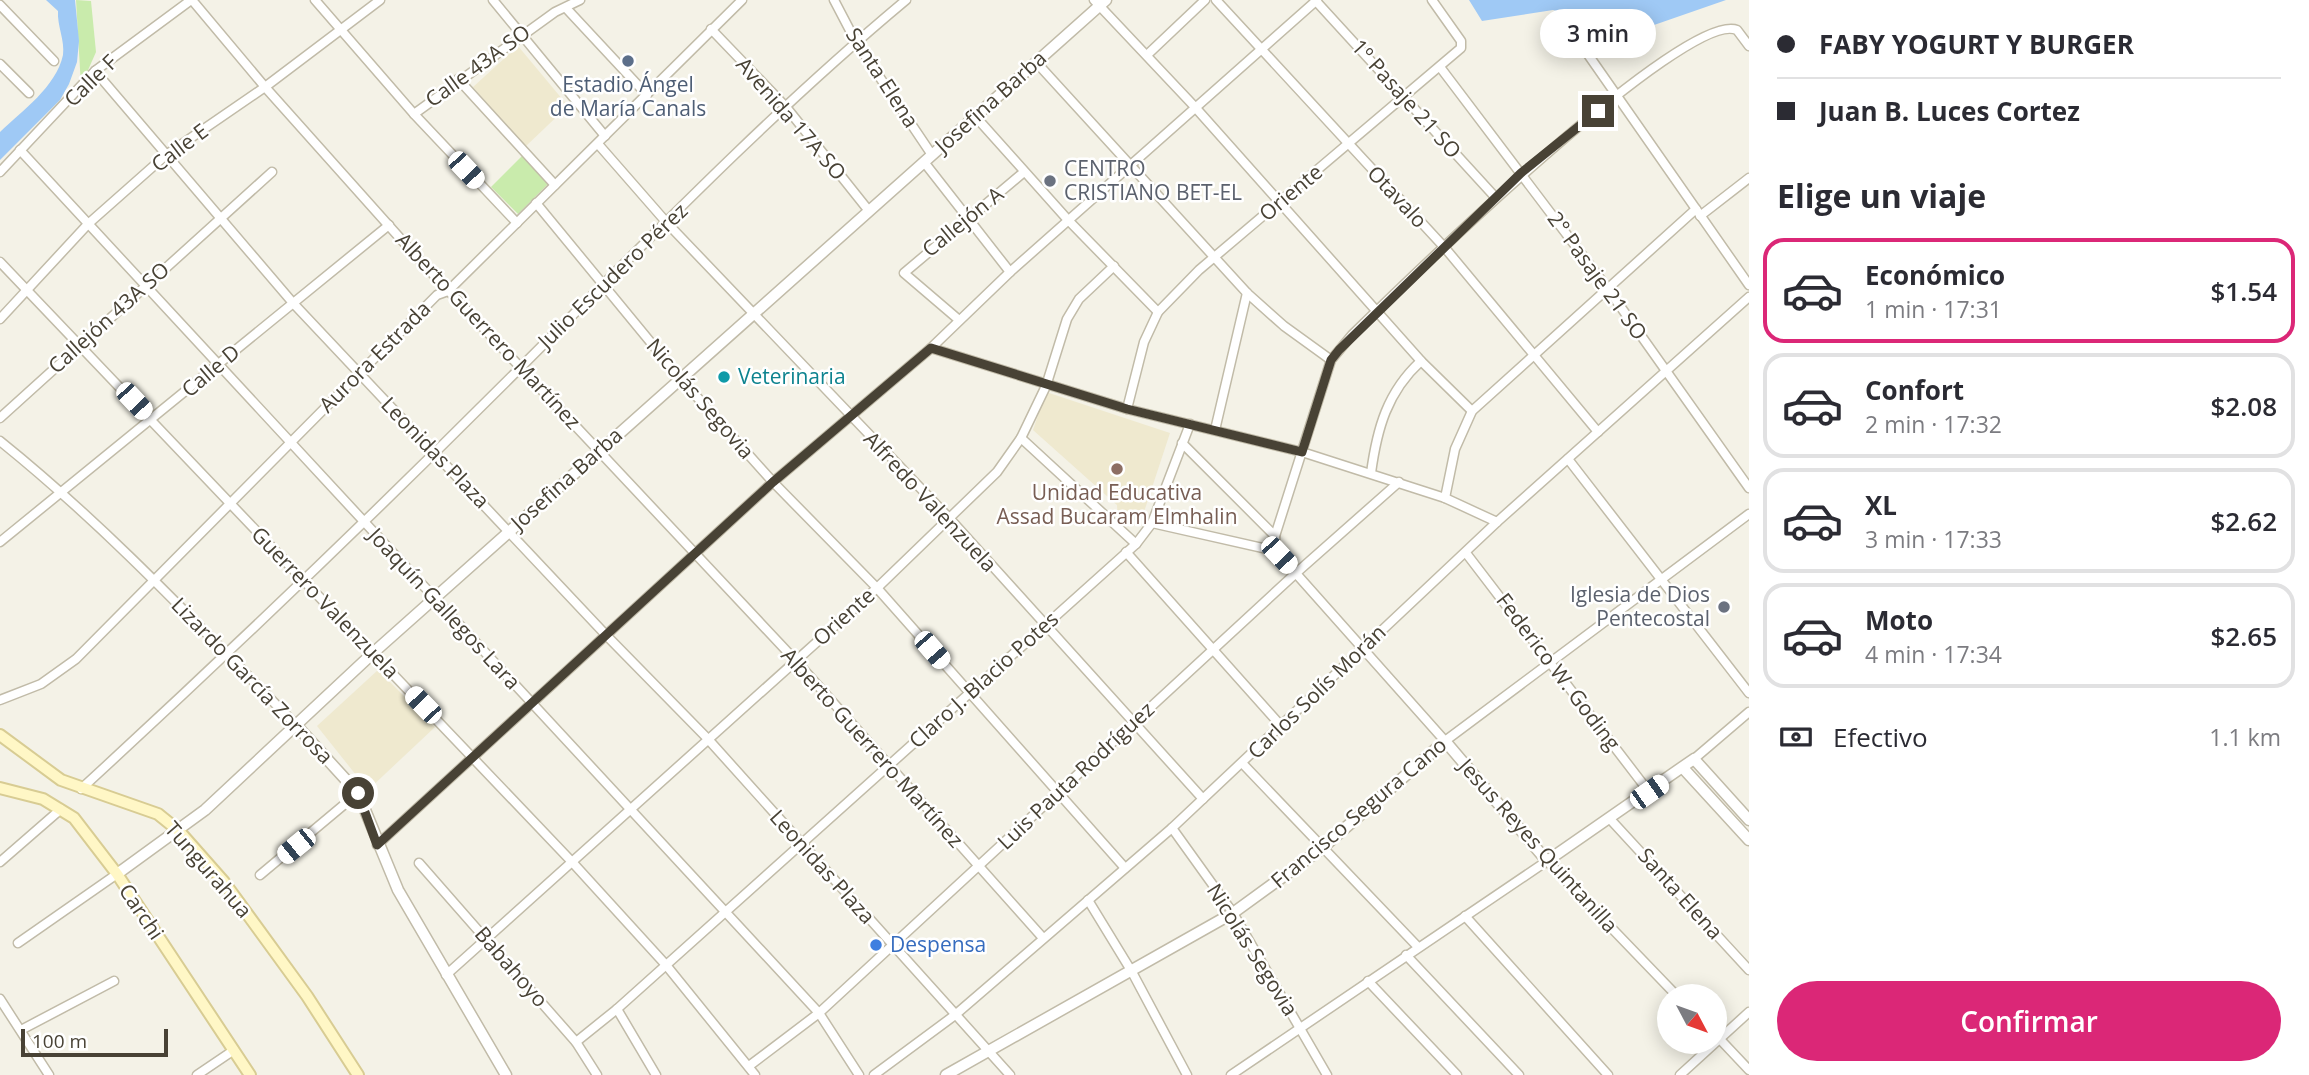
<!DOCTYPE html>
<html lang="es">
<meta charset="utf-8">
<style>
:root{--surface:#fff;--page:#f2f2f3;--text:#2b2b33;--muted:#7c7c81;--line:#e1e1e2;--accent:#db2777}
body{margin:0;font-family:"Open Sans",sans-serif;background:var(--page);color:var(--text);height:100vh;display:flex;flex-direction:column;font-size:26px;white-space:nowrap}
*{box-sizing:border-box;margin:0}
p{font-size:23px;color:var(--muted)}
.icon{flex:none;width:38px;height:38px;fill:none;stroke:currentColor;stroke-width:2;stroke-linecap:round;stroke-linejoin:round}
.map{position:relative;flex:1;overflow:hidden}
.details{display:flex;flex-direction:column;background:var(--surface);width:560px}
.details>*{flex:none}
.hud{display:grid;align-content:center;height:154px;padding:0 28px;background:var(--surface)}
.needle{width:46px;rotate:131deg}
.buttons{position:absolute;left:1657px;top:984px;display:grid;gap:14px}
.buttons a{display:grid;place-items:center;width:70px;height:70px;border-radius:50%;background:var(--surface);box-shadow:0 4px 18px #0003;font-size:35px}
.scale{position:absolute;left:21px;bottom:18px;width:147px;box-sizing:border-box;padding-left:7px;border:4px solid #484235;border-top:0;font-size:19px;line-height:24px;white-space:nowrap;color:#484235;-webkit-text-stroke:5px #fff;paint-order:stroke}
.end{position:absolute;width:32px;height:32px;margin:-16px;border:9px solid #484235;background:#fff;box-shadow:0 0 0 4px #fff}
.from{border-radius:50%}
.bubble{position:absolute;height:49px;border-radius:24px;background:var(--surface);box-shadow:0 4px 18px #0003;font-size:23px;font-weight:600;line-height:49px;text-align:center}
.car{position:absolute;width:21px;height:42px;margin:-21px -10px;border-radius:9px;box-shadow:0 0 5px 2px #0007;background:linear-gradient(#fff 24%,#345 0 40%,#fff 0 76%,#345 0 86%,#fff 0)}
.hud b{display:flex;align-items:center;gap:24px;height:66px;font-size:26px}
.hud b+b{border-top:2px solid var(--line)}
.hud i{width:18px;height:18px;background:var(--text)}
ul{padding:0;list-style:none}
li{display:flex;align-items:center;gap:21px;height:105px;margin:0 14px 10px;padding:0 14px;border:4px solid var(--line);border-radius:21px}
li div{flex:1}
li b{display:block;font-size:26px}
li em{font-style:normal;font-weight:600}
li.selected{border-color:var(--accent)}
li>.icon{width:63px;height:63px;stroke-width:1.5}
h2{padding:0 28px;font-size:32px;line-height:84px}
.pay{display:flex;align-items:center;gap:18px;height:77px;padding:0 28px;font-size:26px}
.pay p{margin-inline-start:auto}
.primary-button{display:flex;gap:14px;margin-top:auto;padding:14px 28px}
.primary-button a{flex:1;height:80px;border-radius:42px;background:var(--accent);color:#fff;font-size:28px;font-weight:600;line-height:80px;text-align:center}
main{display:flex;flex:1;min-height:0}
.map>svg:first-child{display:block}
.education{fill:#efe9cf}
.green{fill:#c9ebac}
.water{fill:#9fc9f5}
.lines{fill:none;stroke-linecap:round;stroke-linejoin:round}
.minor-casing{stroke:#c1bba8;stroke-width:11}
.tertiary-casing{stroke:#c1bba8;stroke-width:13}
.secondary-casing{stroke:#d8cc93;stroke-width:14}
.minor{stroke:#fff;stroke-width:8}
.tertiary{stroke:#fff;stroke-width:10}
.secondary{stroke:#fff7c6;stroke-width:10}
.route{stroke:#484235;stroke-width:9}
.service-dot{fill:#5c6f8a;stroke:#fff;stroke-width:2.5}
.worship-dot{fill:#6b7280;stroke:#fff;stroke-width:2.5}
.culture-dot{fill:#0f9aa8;stroke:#fff;stroke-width:2.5}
.education-dot{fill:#8d6e63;stroke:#fff;stroke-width:2.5}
.shop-dot{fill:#3f7fe0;stroke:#fff;stroke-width:2.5}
.labels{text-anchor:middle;stroke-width:5;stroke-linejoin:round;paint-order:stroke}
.street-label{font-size:21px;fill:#484235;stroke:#fff}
.service-label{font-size:21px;fill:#4e5e75;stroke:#fff}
.worship-label{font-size:21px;fill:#5b616d;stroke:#fff;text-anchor:start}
.culture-label{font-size:21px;fill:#0d838f;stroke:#fff;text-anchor:start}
.education-label{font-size:21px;fill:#785e54;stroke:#fff}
.shop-label{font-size:21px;fill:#366cbe;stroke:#fff;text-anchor:start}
</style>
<main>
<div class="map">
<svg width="1749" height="1075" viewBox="0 0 1749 1075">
<rect width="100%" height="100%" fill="#f4f2e7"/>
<g class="education">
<path d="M518,46l50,60 -43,41 -52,-60z"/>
<path d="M1046,392l124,41 -27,82 -20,11 -5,-6 -1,-15 -84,-75z"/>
<path d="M378,670l57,57 -67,63 -51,-64z"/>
</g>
<g class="green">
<path d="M76,0l15,1 5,51 -15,34z"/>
<path d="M523,155l26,28 -31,31 -27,-27z"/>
</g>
<g class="water">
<path d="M46,0h29l4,41 -2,21 -8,22 -9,16 -60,60v-28c22,-21 56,-45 63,-77 2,-15 -6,-29 -5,-44z"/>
<path d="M1469,0h257l-95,33 -78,-23 -71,11z"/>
</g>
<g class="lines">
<defs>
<g id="minor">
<path d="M192,0l73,87 150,168 381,406 247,277"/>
<path d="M315,0l99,114 103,109"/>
<path d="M493,0l112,136"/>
<path d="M834,0l22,42 76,113"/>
<path d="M1094,0l100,106 227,255 51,50"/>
<path d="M1216,0l229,248 153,184"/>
<path d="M1315,0l181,198"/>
<path d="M0,5l54,56"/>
<path d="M566,8l81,87"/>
<path d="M711,29l75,78 83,104"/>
<path d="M1587,53l162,232"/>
<path d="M1147,55l58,-55"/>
<path d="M1036,62l211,231 37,33 47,34"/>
<path d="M0,64l29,29"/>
<path d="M1440,67l168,222 141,199"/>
<path d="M95,71l198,232 312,331 102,104 303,337"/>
<path d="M458,79l97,106"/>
<path d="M414,114l141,-102 25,-12"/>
<path d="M975,116l93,104 90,92"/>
<path d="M598,144l69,79 283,296 253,280"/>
<path d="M20,150l799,863 40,62"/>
<path d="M924,162l86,110"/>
<path d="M0,172l95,-101 96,-71"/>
<path d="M536,203l144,175 93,104 104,106 248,280"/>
<path d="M1700,216l49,-38"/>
<path d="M0,262l573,601 93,102 89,110"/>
<path d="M0,319l88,-95 78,-69 99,-68 115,-87"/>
<path d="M959,320l-55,-47 120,-101"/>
<path d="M931,348l196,61 175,43 143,46 52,24"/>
<path d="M1127,409l17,-67 14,-30 41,-42 262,-222v-7l-29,-41"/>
<path d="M0,418l272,-246"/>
<path d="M1215,430l32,-137"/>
<path d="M1021,438l115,106"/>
<path d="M0,441c107,86 199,185 295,283"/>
<path d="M1182,443l93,93 1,15 169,190 304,-227"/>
<path d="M1568,459l181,234"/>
<path d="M1371,473c6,-44 16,-81 50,-112"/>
<path d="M1445,498l10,-49 17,-38 224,-202"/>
<path d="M1152,523l124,28"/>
<path d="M1275,536l56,-176 21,-25c47,-46 334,-327 385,-305l12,16"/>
<path d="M0,542l389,-317"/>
<path d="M1126,552l156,175"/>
<path d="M1466,553l183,239"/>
<path d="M0,700l41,-16 35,-25 361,-364 11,-4 294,-291"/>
<path d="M1694,759l55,-47"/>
<path d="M1242,763l176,184"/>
<path d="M81,789c148,-136 293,-275 435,-417 127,-127 252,-257 390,-372"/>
<path d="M1610,819l139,151"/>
<path d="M1172,828l61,85 94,162"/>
<path d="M377,845l396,-363 158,-134 79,-76 307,-272"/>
<path d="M0,862l61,-53"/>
<path d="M419,863l157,179 21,33"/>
<path d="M260,875l98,-82"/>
<path d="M1088,900l44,72 55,103"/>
<path d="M1465,916l143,159"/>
<path d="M18,943l99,-69"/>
<path d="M1406,955l113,120"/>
<path d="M446,975l431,-387 120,-116 24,-34 25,-52 21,-67 12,-20 35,-33"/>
<path d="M1368,981l89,94"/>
<path d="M0,999l49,76"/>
<path d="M617,1009l39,66"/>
<path d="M21,1030l93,-49"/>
<path d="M1715,1034l34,36"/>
<path d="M576,1042l41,-33 519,-465 16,-21 38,-99"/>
<path d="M749,1066l70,-53 476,-439 104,-92"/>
<path d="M197,1075l37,-25"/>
<path d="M874,1075l81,-60 217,-187 325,-306 252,-225"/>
<path d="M1231,1075l316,-214 130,135"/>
<path d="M1680,1075l69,-63"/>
</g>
<g id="tertiary">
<path d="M295,724l63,69 40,97 108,185"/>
<path d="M1683,768l66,72"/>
<path d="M117,874l88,-64 168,-157 733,-653"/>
<path d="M946,1075l287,-162 88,-64 124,-108 102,120 147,-102 55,61"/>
</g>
<g id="secondary">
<path d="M0,735l61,45 97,34 21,17 45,51 83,114 51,79"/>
<path d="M0,788l43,11 31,19 43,56 133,201"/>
</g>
</defs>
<use href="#minor" class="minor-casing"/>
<use href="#tertiary" class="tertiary-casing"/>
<use href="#secondary" class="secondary-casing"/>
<use href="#minor" class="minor"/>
<use href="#tertiary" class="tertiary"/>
<use href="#secondary" class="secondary"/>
</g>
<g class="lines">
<path class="route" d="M358,793l19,52 396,-363 158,-134 196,61 175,43 29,-92 8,-10 182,-177 77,-62"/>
</g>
<circle class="service-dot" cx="628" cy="61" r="7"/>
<g class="worship-dot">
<circle cx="1050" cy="181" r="7"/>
<circle cx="1724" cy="607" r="7"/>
</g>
<circle class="culture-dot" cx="724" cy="377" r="7"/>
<circle class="education-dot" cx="1117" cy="469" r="7"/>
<circle class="shop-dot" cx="876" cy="945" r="7"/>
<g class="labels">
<g class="street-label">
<text transform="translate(478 66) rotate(-36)" y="7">Calle 43A SO</text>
<text transform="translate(882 78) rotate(57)" y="7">Santa Elena</text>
<text transform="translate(91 81) rotate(-44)" y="7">Calle F</text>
<text transform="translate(1406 99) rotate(48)" y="7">1º Pasaje 21 SO</text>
<text transform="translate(991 102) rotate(-42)" y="7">Josefina Barba</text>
<text transform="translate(791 119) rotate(49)" y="7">Avenida 17A SO</text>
<text transform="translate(180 148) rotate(-37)" y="7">Calle E</text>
<text transform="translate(1291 193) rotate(-40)" y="7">Oriente</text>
<text transform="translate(1397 197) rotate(47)" y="7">Otavalo</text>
<text transform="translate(963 222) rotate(-39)" y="7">Callejón A</text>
<text transform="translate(613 276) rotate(-44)" y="7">Julio Escudero Pérez</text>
<text transform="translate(1597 276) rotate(54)" y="7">2° Pasaje 21 SO</text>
<text transform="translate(109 318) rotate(-42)" y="7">Callejón 43A SO</text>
<text transform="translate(488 331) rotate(47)" y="7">Alberto Guerrero Martínez</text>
<text transform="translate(375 357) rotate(-45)" y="7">Aurora Estrada</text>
<text transform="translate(211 371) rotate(-40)" y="7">Calle D</text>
<text transform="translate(700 399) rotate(49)" y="7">Nicolás Segovia</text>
<text transform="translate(435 453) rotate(46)" y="7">Leonidas Plaza</text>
<text transform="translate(567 479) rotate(-42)" y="7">Josefina Barba</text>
<text transform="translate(930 502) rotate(47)" y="7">Alfredo Valenzuela</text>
<text transform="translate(325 603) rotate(46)" y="7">Guerrero Valenzuela</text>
<text transform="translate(444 609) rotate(47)" y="7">Joaquín Gallegos Lara</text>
<text transform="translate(844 617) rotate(-42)" y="7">Oriente</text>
<text transform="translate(1558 672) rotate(53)" y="7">Federico W. Goding</text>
<text transform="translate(984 680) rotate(-42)" y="7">Claro J. Blacio Potes</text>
<text transform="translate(252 681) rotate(46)" y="7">Lizardo García Zorrosa</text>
<text transform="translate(1317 692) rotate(-44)" y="7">Carlos Solís Morán</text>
<text transform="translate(872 748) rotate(48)" y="7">Alberto Guerrero Martínez</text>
<text transform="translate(1076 776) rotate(-43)" y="7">Luis Pauta Rodríguez</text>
<text transform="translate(1359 813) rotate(-40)" y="7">Francisco Segura Cano</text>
<text transform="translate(1538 846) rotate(48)" y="7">Jesus Reyes Quintanilla</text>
<text transform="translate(822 867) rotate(48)" y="7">Leonidas Plaza</text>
<text transform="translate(208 870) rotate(49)" y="7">Tungurahua</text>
<text transform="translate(1680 894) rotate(48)" y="7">Santa Elena</text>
<text transform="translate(141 912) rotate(56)" y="7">Carchi</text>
<text transform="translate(1252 950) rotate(58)" y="7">Nicolás Segovia</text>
<text transform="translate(511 967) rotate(49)" y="7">Babahoyo</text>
</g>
<g class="service-label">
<text x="628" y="92">Estadio Ángel<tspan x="628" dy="24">de María Canals</tspan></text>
</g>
<g class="worship-label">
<text x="1064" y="176">CENTRO<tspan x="1064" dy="24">CRISTIANO BET-EL</tspan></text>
<text x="1710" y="602" text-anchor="end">Iglesia de Dios<tspan x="1710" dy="24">Pentecostal</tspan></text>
</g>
<g class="culture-label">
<text x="738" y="384">Veterinaria</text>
</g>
<g class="education-label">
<text x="1117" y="500">Unidad Educativa<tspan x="1117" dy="24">Assad Bucaram Elmhalin</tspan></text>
</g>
<g class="shop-label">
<text x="890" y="952">Despensa</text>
</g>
</g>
</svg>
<div class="buttons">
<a><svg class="needle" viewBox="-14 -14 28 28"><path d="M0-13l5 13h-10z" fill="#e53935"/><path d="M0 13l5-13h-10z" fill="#7c7c81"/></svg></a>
</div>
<div class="scale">100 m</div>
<i class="end from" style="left:358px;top:793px"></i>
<i class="end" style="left:1598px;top:111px"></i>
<div class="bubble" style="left:1540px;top:9px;width:116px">3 min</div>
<i class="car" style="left:466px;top:170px;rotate:137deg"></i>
<i class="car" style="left:134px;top:401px;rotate:137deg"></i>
<i class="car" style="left:1279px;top:555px;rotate:137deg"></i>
<i class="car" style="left:932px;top:650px;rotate:139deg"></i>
<i class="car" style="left:423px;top:705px;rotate:316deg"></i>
<i class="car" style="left:1649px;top:792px;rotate:55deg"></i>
<i class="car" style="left:296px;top:846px;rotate:231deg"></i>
</div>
<section class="details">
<div class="hud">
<b><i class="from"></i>FABY YOGURT Y BURGER</b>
<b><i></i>Juan B. Luces Cortez</b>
</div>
<h2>Elige un viaje</h2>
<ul>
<li class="selected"><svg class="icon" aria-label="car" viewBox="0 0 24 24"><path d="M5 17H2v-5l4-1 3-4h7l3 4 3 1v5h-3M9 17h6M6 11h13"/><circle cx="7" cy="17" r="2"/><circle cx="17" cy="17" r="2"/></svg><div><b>Económico</b><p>1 min · 17:31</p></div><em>$1.54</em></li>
<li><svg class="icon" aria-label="car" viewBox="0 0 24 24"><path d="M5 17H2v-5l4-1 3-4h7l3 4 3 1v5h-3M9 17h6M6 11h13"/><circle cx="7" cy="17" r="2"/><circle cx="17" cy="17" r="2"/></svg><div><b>Confort</b><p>2 min · 17:32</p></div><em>$2.08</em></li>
<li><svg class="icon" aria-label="car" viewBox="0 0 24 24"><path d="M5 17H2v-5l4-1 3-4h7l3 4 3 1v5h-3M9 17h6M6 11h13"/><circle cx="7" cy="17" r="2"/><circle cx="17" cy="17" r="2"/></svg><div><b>XL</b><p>3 min · 17:33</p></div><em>$2.62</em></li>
<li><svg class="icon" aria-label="car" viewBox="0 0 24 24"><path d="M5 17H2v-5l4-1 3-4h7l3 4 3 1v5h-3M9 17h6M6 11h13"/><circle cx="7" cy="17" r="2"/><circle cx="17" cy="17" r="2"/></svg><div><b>Moto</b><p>4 min · 17:34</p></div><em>$2.65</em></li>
</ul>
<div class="pay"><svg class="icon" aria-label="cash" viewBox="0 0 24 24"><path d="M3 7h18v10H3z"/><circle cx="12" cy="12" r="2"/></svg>Efectivo<p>1.1 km</p></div>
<div class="primary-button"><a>Confirmar</a></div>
</section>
</main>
